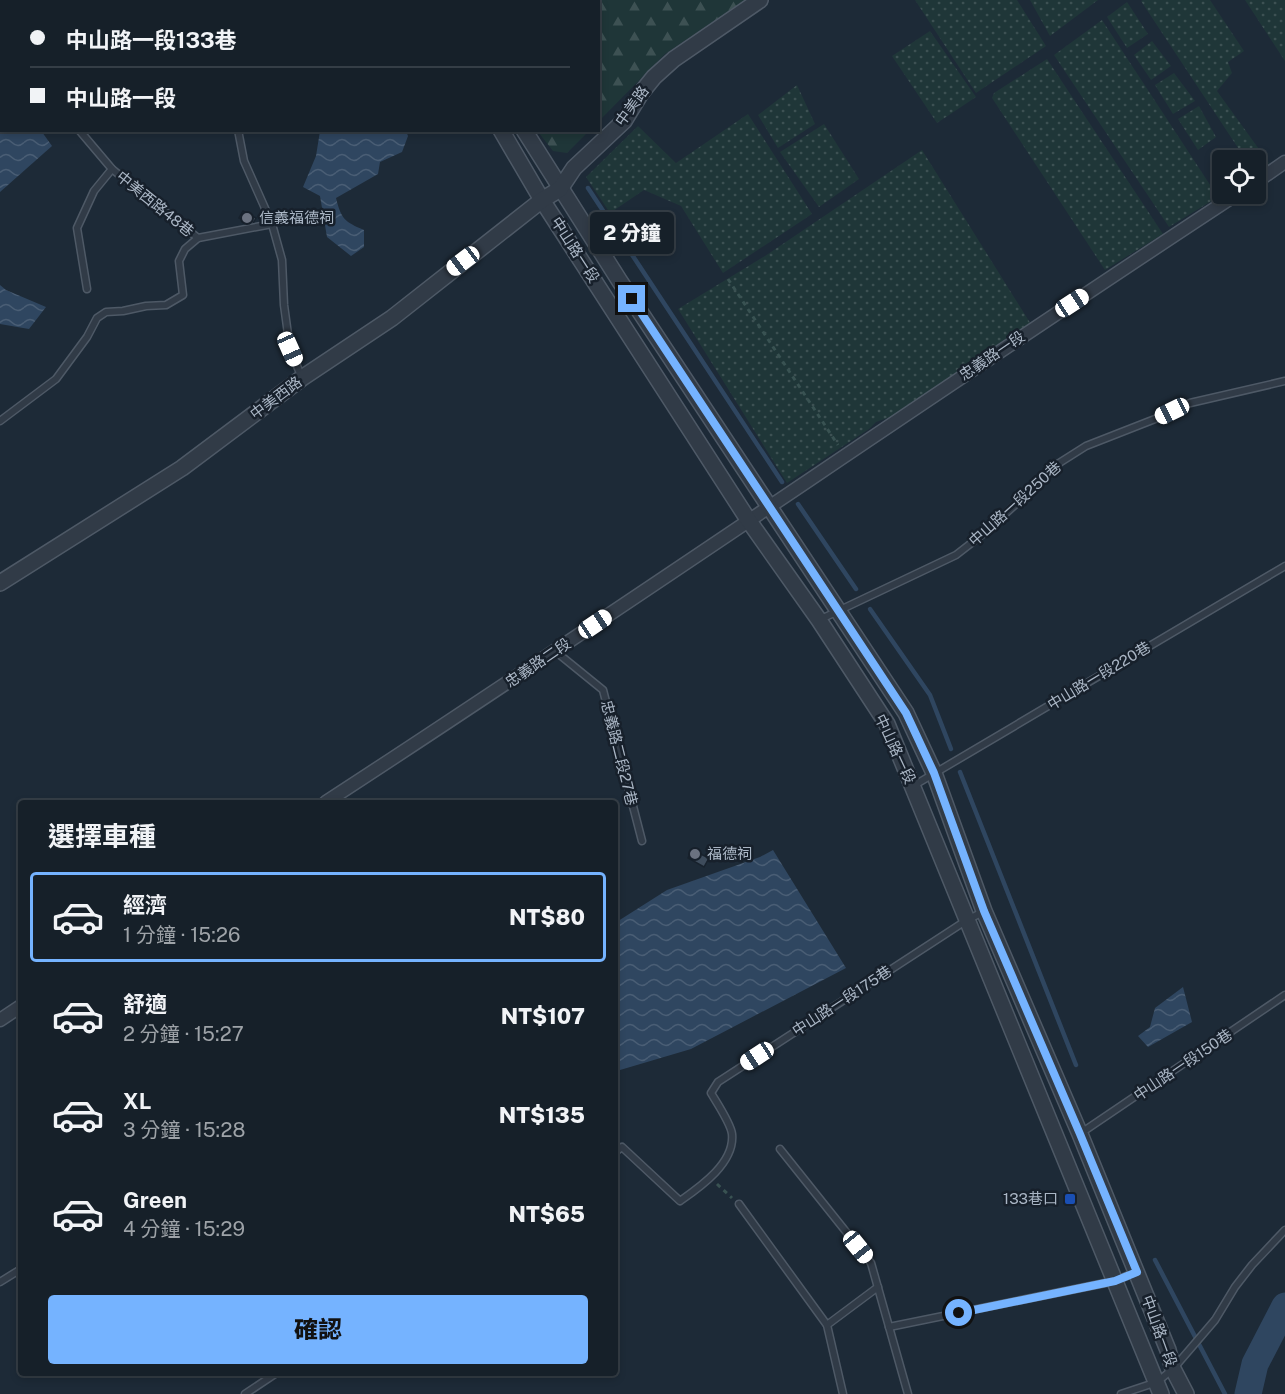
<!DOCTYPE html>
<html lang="zh-TW">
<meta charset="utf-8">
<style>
:root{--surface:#162029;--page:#232d35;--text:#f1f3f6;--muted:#9ea3a8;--line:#353e46;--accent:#75b3ff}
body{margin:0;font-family:"Public Sans","Noto Sans TC",sans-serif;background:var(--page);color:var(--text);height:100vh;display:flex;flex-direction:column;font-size:22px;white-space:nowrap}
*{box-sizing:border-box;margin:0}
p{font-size:20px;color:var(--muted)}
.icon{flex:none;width:33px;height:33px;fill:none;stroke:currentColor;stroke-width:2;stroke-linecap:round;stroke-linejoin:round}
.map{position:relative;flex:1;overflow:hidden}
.sheet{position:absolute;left:18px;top:800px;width:600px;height:576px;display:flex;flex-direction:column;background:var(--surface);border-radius:6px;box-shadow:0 3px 9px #0003,0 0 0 2px var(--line)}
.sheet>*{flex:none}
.banner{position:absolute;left:0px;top:0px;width:600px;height:132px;box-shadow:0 3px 9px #0003,0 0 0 2px var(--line);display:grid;align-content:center;height:132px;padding:0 30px;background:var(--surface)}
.controls{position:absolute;left:1212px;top:150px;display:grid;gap:12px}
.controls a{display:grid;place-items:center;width:54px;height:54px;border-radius:6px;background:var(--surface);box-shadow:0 3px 9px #0003,0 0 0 2px var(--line);font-size:30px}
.end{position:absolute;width:27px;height:27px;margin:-14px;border:8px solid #75b3ff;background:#111;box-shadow:0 0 0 3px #111}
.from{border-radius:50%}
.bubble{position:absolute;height:42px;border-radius:6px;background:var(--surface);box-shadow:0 3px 9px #0003,0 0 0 2px var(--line);font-size:20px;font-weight:800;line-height:42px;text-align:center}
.car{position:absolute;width:18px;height:36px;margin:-18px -9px;border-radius:8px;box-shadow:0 0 4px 2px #0007;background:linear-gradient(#fff 24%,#345 0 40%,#fff 0 76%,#345 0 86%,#fff 0)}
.banner b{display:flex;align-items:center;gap:21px;height:57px;font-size:22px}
.banner b+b{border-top:2px solid var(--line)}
.banner i{width:15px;height:15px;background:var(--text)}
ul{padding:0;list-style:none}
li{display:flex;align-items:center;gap:18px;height:90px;margin:0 12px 9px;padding:0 18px;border:3px solid transparent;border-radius:6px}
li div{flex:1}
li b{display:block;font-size:22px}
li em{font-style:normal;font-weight:800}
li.current{border-color:var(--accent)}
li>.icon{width:54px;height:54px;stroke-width:1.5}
h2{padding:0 30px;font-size:27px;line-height:72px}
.action{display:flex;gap:12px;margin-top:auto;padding:12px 30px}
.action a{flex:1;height:69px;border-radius:6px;background:var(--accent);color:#111;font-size:24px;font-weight:800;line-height:69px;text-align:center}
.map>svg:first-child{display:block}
.grass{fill:url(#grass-dots)}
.forest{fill:url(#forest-firs)}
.water{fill:url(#water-waves)}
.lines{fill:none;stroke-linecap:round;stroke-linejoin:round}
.stream{stroke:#2f4660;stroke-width:4.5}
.river{stroke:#2f4660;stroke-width:27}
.building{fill:#3e4c5c;stroke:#18222d;stroke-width:1.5}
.service-casing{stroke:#4e5966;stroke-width:9}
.minor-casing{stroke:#4e5966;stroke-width:15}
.tertiary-casing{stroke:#4e5966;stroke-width:18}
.path{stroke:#395252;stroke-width:3;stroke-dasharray:4.5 4.5;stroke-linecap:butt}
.service{stroke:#313b47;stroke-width:6}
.minor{stroke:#313b47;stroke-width:12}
.tertiary{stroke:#313b47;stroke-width:15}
.route{stroke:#75b3ff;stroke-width:8}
.worship-dot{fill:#6b7280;stroke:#17202b;stroke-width:2}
.transit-dot{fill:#1a4fb4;stroke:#17202b;stroke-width:2}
.labels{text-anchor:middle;stroke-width:5;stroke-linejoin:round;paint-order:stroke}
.street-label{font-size:15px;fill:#aab6c5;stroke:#17202b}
.poi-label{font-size:15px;fill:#aab6c5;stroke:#17202b;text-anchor:start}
</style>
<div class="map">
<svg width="1285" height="1394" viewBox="0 0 1285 1394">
<defs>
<pattern id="grass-dots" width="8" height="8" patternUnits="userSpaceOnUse" patternTransform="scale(1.5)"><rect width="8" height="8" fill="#1f3638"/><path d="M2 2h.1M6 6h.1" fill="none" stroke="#3d5153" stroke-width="1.8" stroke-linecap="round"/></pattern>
<pattern id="forest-firs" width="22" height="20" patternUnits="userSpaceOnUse" patternTransform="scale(1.5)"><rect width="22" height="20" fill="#1f3638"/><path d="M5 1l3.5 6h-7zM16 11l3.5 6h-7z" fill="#3d5153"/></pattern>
<pattern id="water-waves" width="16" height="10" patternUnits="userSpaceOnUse" patternTransform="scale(1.5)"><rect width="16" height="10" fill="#2f4660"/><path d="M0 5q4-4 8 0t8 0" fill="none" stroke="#4a5e75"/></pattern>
</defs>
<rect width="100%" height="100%" fill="#1d2a37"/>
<g class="grass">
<path d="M915,0h102l29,46 -70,47z"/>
<path d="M1030,0h68l-48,36z"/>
<path d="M1143,0h67l34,51 -16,11 4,11 -15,18 52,72 -13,9v-12h-10l-105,-159z"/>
<path d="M1245,0h40v61z"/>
<path d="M1127,2l21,32 -21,14 -20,-31z"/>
<path d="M1102,20l116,177 -49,30 -115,-172z"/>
<path d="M930,31l46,66 -39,26 -45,-67z"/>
<path d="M1152,41l19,25 -20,14 -17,-25z"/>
<path d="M1047,59l116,175 -58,36 -113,-172 2,-5z"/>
<path d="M1174,73l21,28 -22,13 -18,-29z"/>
<path d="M797,85l18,39 -37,24 -20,-33z"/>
<path d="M1199,106l17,31 -18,13 -20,-31z"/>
<path d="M748,114l64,100 -89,59 -42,-67 -37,-16 -34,23 -24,-36 52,-51 38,37z"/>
<path d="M824,124l35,55 -40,28 -39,-55z"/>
<path d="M922,150l112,179 -118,79 -40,14 -7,7 -82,54 -109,-174 87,-53z"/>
</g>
<g class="forest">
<path d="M554,0h191l-80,54 -66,67 -1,-119 -44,-1z"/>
<path d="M542,130l14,1 6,3 3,-3h24l-22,22 -14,-2 -14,-18z"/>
</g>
<g class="water">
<path d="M6,130l36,2 10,14 -52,46v-58z"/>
<path d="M320,131h86l2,5 -6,16 -22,10 -2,12 -42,24c5,21 9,24 28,32v17l-13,9 -24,-19 -7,-41 -17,-9 13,-31z"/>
<path d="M0,285l6,5 40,17 -17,22 -29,-5z"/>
<path d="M773,850l73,118 -155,81 -71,21 -5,-8v-139l52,-33 93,-33z"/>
<path d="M1183,987l9,35 -44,25 -10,-11 12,-9 5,-19z"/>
</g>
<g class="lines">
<g class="stream">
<path d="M588,188l194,294"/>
<path d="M798,504l58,85"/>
<path d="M870,609l60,86 21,54"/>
<path d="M960,772l116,293"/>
<path d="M1155,1260l70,134"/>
</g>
<path class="river" d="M1248,1394l7,-30 30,-58"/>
</g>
<g class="building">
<path d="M243,211l13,7 -4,7 -13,-7z"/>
<path d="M692,850l17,8 -5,9 -16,-9z"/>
</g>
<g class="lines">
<defs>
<g id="service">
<path d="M221,0v2"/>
<path d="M79,130l33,39 86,69"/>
<path d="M238,130l6,31 28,63 10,36 2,45 6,44 12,29"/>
<path d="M87,289l-10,-61 17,-37 18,-22"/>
<path d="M0,421l56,-42 31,-42 10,-19 9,-6 17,-1 23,-5 20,-1 17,-10 -4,-34 6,-12 13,-11 74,-14"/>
<path d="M819,620l137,-65 27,-21 44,-40 29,-29 30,-19 69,-27 35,-16 95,-22"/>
<path d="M555,651l48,39 39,151"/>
<path d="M913,786l372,-220"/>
<path d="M1081,1133l204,-138"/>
<path d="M780,1149l91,114 37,131"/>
<path d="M615,1152l7,-5 58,54c20,-14 55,-38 52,-67 -1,-10 -15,-31 -21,-41l7,-11 249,-162 16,-8"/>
<path d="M739,1204l88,121 16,69"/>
<path d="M0,1282l21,-13"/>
<path d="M827,1325l51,-38"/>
<path d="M889,1327l226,-46 21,-9"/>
<path d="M245,1394l33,-22"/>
<path d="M1121,1394l36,-12 16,-13 42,-49 20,-33 17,-22 33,-35"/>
</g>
<g id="minor">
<path d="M1256,182l29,-20"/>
<path d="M326,802c306,-199 606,-408 911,-608"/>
<path d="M0,1020l21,-14"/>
</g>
<g id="tertiary">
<path d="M423,0l1,2"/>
<path d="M444,0l1,2"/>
<path d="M501,130l41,70 207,321 70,99 68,104 274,670"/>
<path d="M524,130l95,150 287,433 28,60 50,138 96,223 88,216 5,19 13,25"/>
<path d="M0,583l182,-115 120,-90 90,-60 150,-118 18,-11 14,-21 50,-47 17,-28 13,-16 20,-18 86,-59"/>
</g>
</defs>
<use href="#service" class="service-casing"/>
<use href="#minor" class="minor-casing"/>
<use href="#tertiary" class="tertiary-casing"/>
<g class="path">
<path d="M728,279l110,166"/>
<path d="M717,1184l15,14"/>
</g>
<use href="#service" class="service"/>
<use href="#minor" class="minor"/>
<use href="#tertiary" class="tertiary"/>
</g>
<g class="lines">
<path class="route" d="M632,299l274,414 28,60 50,138 96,223 57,138 -22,9 -156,32"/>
</g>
<g class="worship-dot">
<circle cx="247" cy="218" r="6"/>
<circle cx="695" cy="854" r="6"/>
</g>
<rect class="transit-dot" x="1064" y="1193" width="12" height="12" rx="3"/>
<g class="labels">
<g class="street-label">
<text transform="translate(632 106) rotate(-54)" y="5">中美路</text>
<text transform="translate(155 204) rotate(39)" y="5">中美西路48巷</text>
<text transform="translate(575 250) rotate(57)" y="5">中山路一段</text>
<text transform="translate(992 356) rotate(-34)" y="5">忠義路一段</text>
<text transform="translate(276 398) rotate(-37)" y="5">中美西路</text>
<text transform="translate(1015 504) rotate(-42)" y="5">中山路一段250巷</text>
<text transform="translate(538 663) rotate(-34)" y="5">忠義路二段</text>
<text transform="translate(1099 676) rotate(-31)" y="5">中山路一段220巷</text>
<text transform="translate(895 749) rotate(65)" y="5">中山路一段</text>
<text transform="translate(619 753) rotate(76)" y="5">忠義路二段27巷</text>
<text transform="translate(842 1001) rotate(-33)" y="5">中山路一段175巷</text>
<text transform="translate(1183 1065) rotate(-34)" y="5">中山路一段150巷</text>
<text transform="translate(1159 1331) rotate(70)" y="5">中山路一段</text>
</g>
<g class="poi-label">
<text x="259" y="223">信義福德祠</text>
<text x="707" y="859">福德祠</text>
<text x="1058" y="1204" text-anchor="end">133巷口</text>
</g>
</g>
</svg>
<div class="controls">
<a><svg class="icon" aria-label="locate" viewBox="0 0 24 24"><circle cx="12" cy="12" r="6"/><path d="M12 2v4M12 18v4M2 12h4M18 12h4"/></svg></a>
</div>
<i class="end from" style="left:959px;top:1313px"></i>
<i class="end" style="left:632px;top:299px"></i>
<div class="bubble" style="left:590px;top:212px;width:84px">2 分鐘</div>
<i class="car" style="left:463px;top:261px;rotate:233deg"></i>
<i class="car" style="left:1072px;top:303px;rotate:57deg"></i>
<i class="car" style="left:290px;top:349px;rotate:156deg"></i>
<i class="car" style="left:1172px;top:411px;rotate:244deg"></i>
<i class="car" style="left:595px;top:624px;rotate:56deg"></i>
<i class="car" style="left:757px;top:1056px;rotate:237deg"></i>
<i class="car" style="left:858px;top:1247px;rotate:141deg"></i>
<div class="banner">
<b><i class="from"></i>中山路一段133巷</b>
<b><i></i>中山路一段</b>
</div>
<section class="sheet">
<h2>選擇車種</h2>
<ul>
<li class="current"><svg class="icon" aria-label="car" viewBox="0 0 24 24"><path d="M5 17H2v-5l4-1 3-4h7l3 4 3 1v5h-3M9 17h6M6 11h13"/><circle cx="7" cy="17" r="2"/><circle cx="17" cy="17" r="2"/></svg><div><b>經濟</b><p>1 分鐘 · 15:26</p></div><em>NT$80</em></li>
<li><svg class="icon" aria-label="car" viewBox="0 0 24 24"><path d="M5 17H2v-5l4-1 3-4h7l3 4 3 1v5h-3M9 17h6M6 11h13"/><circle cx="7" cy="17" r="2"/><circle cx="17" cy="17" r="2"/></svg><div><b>舒適</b><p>2 分鐘 · 15:27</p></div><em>NT$107</em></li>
<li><svg class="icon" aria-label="car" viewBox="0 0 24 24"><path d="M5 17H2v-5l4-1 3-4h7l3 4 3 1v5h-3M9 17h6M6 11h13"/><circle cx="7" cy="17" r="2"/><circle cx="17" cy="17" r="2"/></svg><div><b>XL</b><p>3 分鐘 · 15:28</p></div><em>NT$135</em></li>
<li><svg class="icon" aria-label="car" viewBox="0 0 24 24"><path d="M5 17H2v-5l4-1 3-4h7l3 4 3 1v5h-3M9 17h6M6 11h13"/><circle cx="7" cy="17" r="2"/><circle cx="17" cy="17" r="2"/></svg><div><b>Green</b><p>4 分鐘 · 15:29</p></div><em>NT$65</em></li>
</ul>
<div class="action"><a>確認</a></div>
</section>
</div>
